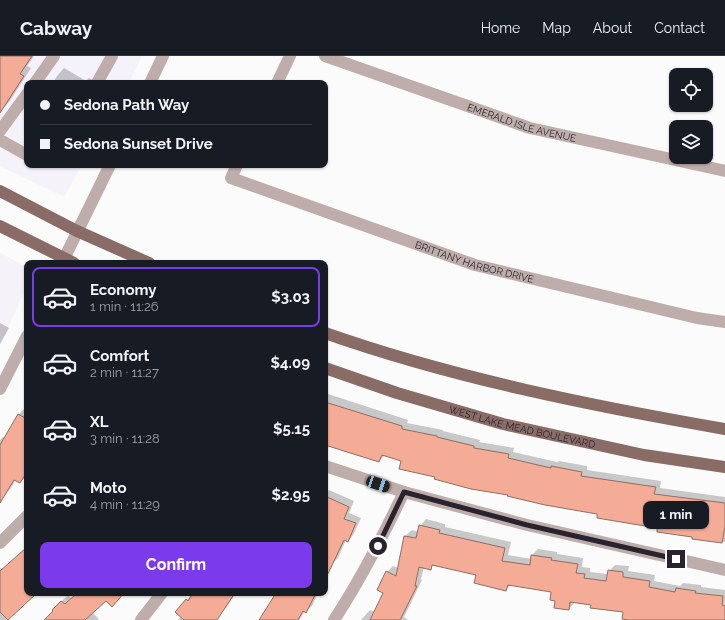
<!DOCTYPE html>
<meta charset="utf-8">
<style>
:root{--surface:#171b24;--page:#20242c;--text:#f1f3f6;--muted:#9ea1a6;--line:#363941;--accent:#7c3aed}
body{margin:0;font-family:Raleway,sans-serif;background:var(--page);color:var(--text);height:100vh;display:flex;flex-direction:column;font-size:15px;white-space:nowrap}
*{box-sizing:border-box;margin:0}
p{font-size:13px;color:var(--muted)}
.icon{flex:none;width:22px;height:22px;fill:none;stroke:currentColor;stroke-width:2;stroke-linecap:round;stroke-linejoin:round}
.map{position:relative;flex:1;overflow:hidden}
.side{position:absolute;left:24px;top:204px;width:304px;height:336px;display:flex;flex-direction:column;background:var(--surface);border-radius:8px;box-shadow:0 1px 3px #0004}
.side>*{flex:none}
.banner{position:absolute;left:24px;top:24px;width:304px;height:88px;border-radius:8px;box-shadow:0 1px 3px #0004;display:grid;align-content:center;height:88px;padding:0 16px;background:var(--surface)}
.controls{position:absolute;left:669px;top:12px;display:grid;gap:8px}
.controls a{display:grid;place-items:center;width:44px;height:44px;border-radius:8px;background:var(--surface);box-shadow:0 1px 3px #0004;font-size:20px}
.end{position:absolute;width:18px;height:18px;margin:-9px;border:5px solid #28232f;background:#fff;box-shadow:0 0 0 2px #fff}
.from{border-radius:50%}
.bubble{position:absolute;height:28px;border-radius:8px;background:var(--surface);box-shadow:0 1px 3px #0004;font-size:13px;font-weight:700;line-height:28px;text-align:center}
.car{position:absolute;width:12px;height:24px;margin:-12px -6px;border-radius:5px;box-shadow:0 0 3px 1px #0007;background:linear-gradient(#222 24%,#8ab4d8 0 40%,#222 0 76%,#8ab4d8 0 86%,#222 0)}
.banner b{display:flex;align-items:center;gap:14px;height:38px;font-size:15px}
.banner b+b{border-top:1px solid var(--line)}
.banner i{width:10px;height:10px;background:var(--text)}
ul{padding:7px 0 0;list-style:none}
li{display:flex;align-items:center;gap:12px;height:60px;margin:0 8px 6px;padding:0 8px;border:2px solid transparent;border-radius:8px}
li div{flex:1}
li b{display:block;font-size:15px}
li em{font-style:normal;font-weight:700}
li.current{border-color:var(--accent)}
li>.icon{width:36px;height:36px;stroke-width:1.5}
.action{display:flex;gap:8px;margin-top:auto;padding:8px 16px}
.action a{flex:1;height:46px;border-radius:8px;background:var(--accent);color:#fff;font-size:16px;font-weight:700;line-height:46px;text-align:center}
header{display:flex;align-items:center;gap:24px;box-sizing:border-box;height:56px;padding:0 20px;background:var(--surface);border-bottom:1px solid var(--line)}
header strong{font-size:19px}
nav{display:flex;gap:22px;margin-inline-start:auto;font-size:14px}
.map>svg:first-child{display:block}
.built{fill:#f5f2fa}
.shadow{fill:#0003}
.building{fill:#f4ac96;stroke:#8e6d63}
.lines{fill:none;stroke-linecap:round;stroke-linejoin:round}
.minor{stroke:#beadaa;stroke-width:12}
.major{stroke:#8a6c67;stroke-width:12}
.route{stroke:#28232f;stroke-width:5}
.labels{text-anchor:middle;stroke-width:3;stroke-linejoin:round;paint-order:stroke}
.street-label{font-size:10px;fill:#28232f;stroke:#fff}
</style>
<header>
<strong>Cabway</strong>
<nav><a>Home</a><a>Map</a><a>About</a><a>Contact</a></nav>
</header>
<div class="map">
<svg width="725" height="564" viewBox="0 0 725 564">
<rect width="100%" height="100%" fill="#fbfbfb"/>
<g class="built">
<path d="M0,0h142l-13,27h-102v82h55l-18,32 -64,-31z"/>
<path d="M0,197l27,14v19l-27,59z"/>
</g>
<g class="shadow">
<path d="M0,0h34l-7,10 4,2 -22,34 -8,8 -1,-1z"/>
<path d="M64,12l22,13 3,-3 9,5h-45l4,-7z"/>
<path d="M0,267l9,5 -9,16z"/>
<path d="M325,337l83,27 -1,3 36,7v1l37,9 -1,2 35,6 -1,4 44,10 2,-1 28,5v4l74,11 -1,7 65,9v45l-32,-4v-2l-95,-23 -89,-19 -73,-18 -34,-16 -17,-5 -6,6 -54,-20z"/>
<path d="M25,352l2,1v66l-7,7 -4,-3 -5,9 -11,11v-59l3,-3 2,1 14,-24z"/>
<path d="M329,434l25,11 -5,12 12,5 -8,17 -5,6 -2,-1 -8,18 -6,6 -7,-3v-66z"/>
<path d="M426,463l19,5v3l66,15 -3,13 24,4v-4l6,-6 19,3v2l26,4 -1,9 8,1v4l18,2 1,-3 6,-6 14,1 -1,5 27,4 -1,6 26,5 3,-3 18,2v2l24,3v30h-101v-9l-49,-9 -6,7 -13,-9 -3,-9 -42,-7 -5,6 -29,-16 -43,-9 -4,3 -6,-1 -3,12 1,1 -18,37 4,3h-47l9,-10 5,2 9,-19 3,-21 6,-6 5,2 7,-32 7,-6 7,2 1,-6z"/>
<path d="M27,491v46h9l-30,27h-6v-48z"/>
<path d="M78,537h45l-17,7 -14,12 7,7 -2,1h-52l9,-9 5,-7 9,-9 4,4z"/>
<path d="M193,537h43l-11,16 -12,11h-35l3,-4 -5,-4z"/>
<path d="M270,537h48l-6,13 -6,5h-1l-6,9h-39l15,-24z"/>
</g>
<g class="building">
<path d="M0,0h32l-12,18 4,2 -24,37z"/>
<path d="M325,346l77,24v3l35,7v1l37,9v2l35,6 -1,4 43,10v-2l31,6 -1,4 75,11 -2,7 71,9v24l-3,16 -30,-4v-2l-35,-5v-4l-60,-10v-4l-52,-9 -38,-9 1,-1 -37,-6 -37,-10 1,-2 -36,-8 2,-8 -19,-6 -3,7 -54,-17z"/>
<path d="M18,358l9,5v53l-7,11 -6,-3 -14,23v-58z"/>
<path d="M325,440l24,11 -5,12 12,4 -8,19 -4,-2 -19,40z"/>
<path d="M419,469l21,5 -1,3 66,15 -3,13 28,4 1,-10 21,3 -1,2 27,4 -2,9 9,1 -1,4 22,3 2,-11 15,2v5l27,4 -1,6 26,5 1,-4 20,3 -1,2 28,3 -1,9 3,1v14h-97l-6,-1 1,-7 -33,-4 1,-3 -21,-3 -1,8 -15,-2 1,-7 -5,-1 1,-8 -43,-7 -2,6 -32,-8 2,-8 -44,-10 -1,5 -12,-3 -4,19h2l-17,34h-30l13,-27 -6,-3 9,-19 10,5 8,-40 12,2z"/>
<path d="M27,491v46h10l-29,27 -8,-8v-41z"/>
<path d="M77,537h47l-12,14 -6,-6 -21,19h-41l9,-9 -1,-1 9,-9 4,3z"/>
<path d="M193,537h42l-18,27h-33l-9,-8 11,-13 2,2z"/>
<path d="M276,537h40l-10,20 -3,-2 -5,9h-39z"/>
</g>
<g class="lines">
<g class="minor">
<path id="s1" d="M325,0l205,72 195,43"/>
<path d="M35,27l19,-27"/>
<path d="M97,27l15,-27"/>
<path d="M150,27l13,-27"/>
<path d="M277,27l13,-27"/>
<path d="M0,75l27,-37"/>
<path d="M0,84l27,15"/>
<path id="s2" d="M237,109l-6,13 244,87 222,53 28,4"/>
<path d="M62,207l48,-98"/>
<path d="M0,333l27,-53"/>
<path d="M325,410l79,26 123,33 198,45"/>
<path d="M0,487l27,-27"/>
<path d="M141,564l21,-27"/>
<path d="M334,564c27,-41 49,-84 70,-128"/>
</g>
<g class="major">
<path d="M0,135l77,40 72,32"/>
<path d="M0,170l74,37"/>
<path d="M325,277c128,45 267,73 400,96"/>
<path id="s3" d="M325,312l72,25 106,31 141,31 81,12"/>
</g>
</g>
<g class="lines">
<path class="route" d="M378,490l26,-54 123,33 149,34"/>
</g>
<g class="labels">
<g class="street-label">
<text dy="4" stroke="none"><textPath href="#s1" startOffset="208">EMERALD ISLE AVENUE</textPath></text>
<text dy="4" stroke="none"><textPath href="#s2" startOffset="272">BRITTANY HARBOR DRIVE</textPath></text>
<text dy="4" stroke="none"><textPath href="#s3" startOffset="206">WEST LAKE MEAD BOULEVARD</textPath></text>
</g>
</g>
</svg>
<div class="controls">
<a><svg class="icon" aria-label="locate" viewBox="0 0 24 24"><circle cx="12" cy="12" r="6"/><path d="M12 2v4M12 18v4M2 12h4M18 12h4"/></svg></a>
<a><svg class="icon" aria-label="layers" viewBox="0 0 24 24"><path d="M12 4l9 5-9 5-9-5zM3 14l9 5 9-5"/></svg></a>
</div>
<i class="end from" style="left:378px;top:490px"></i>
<i class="end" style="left:676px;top:503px"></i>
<div class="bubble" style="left:643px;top:445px;width:66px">1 min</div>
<i class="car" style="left:378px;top:428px;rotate:109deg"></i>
<div class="banner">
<b><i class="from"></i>Sedona Path Way</b>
<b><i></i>Sedona Sunset Drive</b>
</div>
<section class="side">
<ul>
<li class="current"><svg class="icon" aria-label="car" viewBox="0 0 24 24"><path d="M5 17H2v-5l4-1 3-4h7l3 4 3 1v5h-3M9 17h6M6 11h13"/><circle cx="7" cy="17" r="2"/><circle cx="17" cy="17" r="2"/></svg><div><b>Economy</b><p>1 min · 11:26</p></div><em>$3.03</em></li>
<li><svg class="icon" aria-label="car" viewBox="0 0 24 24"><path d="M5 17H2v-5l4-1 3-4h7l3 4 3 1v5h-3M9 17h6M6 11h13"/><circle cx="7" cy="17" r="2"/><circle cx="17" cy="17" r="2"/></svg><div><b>Comfort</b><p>2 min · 11:27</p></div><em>$4.09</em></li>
<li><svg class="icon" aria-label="car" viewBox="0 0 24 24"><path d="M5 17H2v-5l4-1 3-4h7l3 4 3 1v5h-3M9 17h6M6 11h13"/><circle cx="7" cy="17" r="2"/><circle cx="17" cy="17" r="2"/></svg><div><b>XL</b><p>3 min · 11:28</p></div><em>$5.15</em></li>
<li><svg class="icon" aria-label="car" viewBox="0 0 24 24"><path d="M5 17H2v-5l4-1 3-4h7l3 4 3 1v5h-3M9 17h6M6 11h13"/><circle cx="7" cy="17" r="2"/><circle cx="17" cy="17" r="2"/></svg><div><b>Moto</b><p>4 min · 11:29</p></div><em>$2.95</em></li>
</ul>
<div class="action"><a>Confirm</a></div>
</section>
</div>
